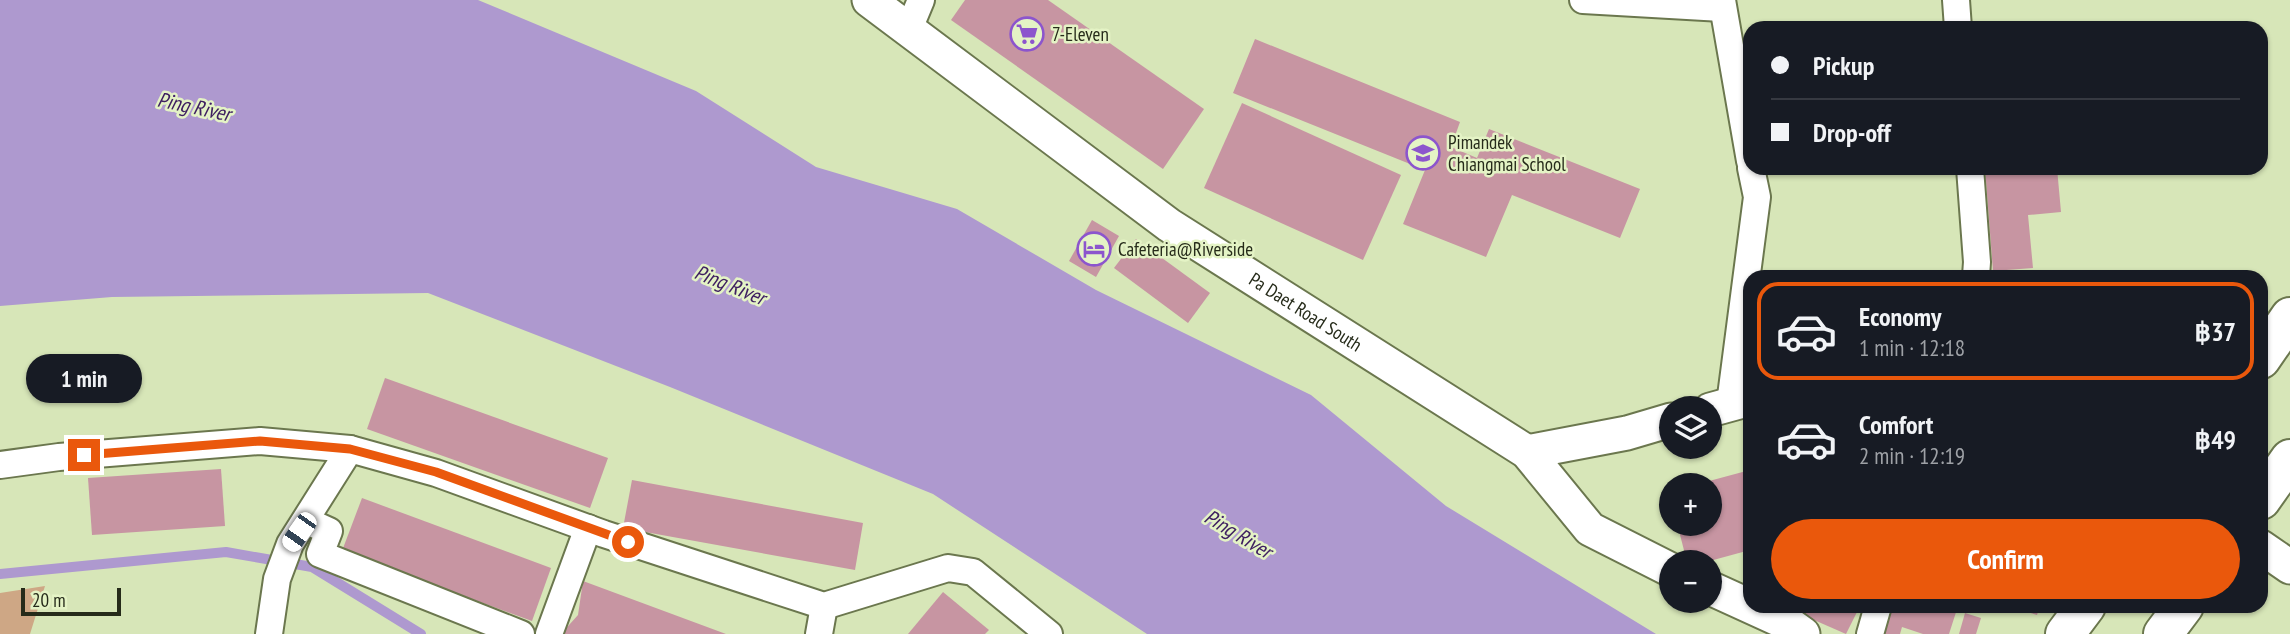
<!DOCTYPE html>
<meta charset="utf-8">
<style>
:root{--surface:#171b24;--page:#20242c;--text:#f1f3f6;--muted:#9ea1a6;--line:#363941;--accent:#ea580c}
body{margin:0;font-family:"PT Sans Narrow",sans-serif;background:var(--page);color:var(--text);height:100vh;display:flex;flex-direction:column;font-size:26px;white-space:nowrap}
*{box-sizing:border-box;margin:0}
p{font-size:23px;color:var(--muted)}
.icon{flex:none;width:38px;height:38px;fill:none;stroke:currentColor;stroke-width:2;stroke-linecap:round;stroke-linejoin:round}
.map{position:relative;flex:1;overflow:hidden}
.side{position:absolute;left:1743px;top:270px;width:525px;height:343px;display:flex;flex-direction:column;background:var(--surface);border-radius:21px;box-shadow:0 2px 5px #0004}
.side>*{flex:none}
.top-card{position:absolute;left:1743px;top:21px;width:525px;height:154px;border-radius:21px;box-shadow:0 2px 5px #0004;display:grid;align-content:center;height:154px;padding:0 28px;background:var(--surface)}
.tools{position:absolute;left:1659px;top:396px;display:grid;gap:14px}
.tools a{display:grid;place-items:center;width:63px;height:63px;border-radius:50%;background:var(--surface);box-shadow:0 2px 5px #0004;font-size:35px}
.scale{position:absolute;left:21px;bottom:18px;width:100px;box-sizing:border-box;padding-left:7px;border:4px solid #262b1a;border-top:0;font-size:19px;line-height:24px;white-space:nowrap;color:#262b1a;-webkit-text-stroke:5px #e4f3c5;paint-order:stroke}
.end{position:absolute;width:32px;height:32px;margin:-16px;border:9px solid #ea580c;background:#fff;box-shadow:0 0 0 4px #fff}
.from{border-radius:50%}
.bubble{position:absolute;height:49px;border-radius:24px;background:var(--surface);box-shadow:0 2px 5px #0004;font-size:23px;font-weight:800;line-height:49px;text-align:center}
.car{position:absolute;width:21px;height:42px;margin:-21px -10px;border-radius:9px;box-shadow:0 0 5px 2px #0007;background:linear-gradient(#fff 24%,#345 0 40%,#fff 0 76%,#345 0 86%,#fff 0)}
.top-card b{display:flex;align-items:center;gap:24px;height:66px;font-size:26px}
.top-card b+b{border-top:2px solid var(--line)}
.top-card i{width:18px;height:18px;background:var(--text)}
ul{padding:12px 0 0;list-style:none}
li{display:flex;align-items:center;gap:21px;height:98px;margin:0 14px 10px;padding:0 14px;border:4px solid transparent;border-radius:21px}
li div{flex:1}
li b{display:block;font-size:26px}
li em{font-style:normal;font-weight:800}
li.selected{border-color:var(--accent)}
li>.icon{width:63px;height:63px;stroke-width:1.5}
.primary-button{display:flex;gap:14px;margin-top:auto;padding:14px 28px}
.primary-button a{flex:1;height:80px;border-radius:42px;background:var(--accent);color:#fff;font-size:28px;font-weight:800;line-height:80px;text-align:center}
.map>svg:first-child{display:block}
.green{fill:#cea785}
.water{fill:#ae99cf}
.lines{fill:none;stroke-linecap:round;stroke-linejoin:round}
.stream{stroke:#ae99cf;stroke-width:10}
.building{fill:#c795a2}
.minor-casing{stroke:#6b774e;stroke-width:30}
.tertiary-casing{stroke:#6b774e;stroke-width:37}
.secondary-casing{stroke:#6b774e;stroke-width:42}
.minor{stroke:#fff;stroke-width:26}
.tertiary{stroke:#fff;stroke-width:33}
.secondary{stroke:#fff;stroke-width:38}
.route{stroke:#ea580c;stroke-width:9}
.labels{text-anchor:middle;stroke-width:5;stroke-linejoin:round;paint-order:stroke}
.poi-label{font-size:19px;fill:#262b1a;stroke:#e4f3c5;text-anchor:start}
.street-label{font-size:19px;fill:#262b1a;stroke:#e4f3c5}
.water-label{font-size:21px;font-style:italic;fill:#3f2061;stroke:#e4f3c5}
</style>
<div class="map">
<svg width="2290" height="634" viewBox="0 0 2290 634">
<rect width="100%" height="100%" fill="#d7e6b8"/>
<path class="green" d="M45,586l-15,48h-30v-41z"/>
<path class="water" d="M0,0h478l218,91 120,76 141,42 139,81 215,105 135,111 210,128h-509l-214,-140 -263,-107 -242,-94 -316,4 -112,9z"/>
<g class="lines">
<path class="stream" d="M0,574l226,-22 86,15 109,67"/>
</g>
<g class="building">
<path d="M965,0h83l156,109 -41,60 -212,-149z"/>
<path d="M1255,39l205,83 -9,25 26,11 12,-29 151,60 -20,49 -108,-43 -26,62 -83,-33 22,-54 -192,-77z"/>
<path d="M1242,103l159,72 -38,85 -159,-72z"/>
<path d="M1985,168h72l4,44 -33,3 5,53 -40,3z"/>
<path d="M1092,220l27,16 -23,41 -27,-16z"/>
<path d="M1136,239l74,54 -22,30 -74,-55z"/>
<path d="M385,378l223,80 -18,50 -223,-79z"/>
<path d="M221,469l4,57 -133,9 -4,-57z"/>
<path d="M1750,470v80l-44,12h-19l-10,-39h33v-38l-12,-1z"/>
<path d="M632,480l231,43 -8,47 -232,-42z"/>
<path d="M362,498l189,70 -19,53 -190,-70z"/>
<path d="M583,581l143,53h-165l17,-19z"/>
<path d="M943,592l46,38 -4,4h-77z"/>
<path d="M1782,606h78l-14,28z"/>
<path d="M1884,606h74l-9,28h-26l-21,-7 -2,7h-25z"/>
<path d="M2008,606h32l-3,9z"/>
<path d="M1965,613l16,5 -5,16h-17z"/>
</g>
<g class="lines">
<defs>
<g id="minor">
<path d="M1583,0l139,8"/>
<path d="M1722,0l28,161"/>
<path d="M1956,0l2,28"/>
<path d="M909,29l12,-29"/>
<path d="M1970,168l7,94 -1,14"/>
<path d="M1730,404l27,-207 -6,-29"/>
<path d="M0,465l59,-8 201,-16 90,8 86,24 168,61 220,72 124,-38 25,4 76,62"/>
<path d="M307,521l22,10 -9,23 201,80"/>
<path d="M269,634l8,-55 13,-35 60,-95"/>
<path d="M549,634l39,-106"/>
<path d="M819,634l5,-28"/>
<path d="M1870,634l8,-28"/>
</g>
<g id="tertiary">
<path id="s1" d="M869,0l300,225 358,227 63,77 81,41"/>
<path d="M1710,410l40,-11"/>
<path d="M1527,452l100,-19 44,-13"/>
<path d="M2261,547l29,20"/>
<path d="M1710,588l79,36 14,10"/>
</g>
<g id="secondary">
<path d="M2261,359l29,-42"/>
<path d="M2261,500l29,-41"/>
<path d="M2065,634l21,-28"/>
<path d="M2163,634l21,-28"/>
</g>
</defs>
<use href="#minor" class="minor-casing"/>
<use href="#tertiary" class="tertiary-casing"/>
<use href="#secondary" class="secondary-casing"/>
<use href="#minor" class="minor"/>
<use href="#tertiary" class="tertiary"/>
<use href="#secondary" class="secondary"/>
</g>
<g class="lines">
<path class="route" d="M84,455l176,-14 90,8 86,23 192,70"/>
</g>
<defs>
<symbol id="supermarket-ring" viewBox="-11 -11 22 22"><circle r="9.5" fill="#e4f3c5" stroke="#8c55cd" stroke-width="1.5"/><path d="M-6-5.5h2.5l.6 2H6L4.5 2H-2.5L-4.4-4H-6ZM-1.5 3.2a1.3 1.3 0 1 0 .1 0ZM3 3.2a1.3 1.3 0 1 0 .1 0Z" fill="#8c55cd"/></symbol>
<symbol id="school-ring" viewBox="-11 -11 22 22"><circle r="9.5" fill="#e4f3c5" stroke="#8c55cd" stroke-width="1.5"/><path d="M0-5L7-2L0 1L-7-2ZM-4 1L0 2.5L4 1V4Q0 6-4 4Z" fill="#8c55cd"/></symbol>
<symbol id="hotel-ring" viewBox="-11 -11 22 22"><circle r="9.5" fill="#e4f3c5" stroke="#8c55cd" stroke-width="1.5"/><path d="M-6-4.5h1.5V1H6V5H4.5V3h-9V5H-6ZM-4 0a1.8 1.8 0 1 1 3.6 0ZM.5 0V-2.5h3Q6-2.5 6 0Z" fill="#8c55cd"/></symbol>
</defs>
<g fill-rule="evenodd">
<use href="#supermarket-ring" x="1008" y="15" width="38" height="38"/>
<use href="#school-ring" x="1404" y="134" width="38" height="38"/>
<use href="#hotel-ring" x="1075" y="230" width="38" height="38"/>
</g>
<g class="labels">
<g class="poi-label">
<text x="1052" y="41">7-Eleven</text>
<text x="1448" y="149">Pimandek<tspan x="1448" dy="22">Chiangmai School</tspan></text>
<text x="1118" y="256">Cafeteria@Riverside</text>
</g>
<g class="street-label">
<text dy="7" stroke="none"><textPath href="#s1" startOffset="537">Pa Daet Road South</textPath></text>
</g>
<g class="water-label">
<text transform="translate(194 107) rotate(12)" y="7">Ping River</text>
<text transform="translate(730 285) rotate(22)" y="7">Ping River</text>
<text transform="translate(1238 534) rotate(31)" y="7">Ping River</text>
</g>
</g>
</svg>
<div class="tools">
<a><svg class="icon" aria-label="layers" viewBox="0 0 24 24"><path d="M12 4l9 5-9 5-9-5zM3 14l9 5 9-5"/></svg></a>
<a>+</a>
<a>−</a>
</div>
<div class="scale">20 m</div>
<i class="end from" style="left:628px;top:542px"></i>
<i class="end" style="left:84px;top:455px"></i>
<div class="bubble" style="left:26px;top:354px;width:116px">1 min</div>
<i class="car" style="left:299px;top:532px;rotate:215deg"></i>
<div class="top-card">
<b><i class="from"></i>Pickup</b>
<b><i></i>Drop-off</b>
</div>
<section class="side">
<ul>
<li class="selected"><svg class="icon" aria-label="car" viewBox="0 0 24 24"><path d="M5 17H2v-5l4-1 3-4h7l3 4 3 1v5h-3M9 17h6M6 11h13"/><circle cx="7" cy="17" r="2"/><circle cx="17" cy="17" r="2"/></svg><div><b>Economy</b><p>1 min · 12:18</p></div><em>฿37</em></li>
<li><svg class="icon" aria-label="car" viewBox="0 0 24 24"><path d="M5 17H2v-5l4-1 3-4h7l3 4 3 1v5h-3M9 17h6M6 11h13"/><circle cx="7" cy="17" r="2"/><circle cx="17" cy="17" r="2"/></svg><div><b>Comfort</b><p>2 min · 12:19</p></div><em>฿49</em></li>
</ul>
<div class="primary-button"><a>Confirm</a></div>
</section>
</div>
